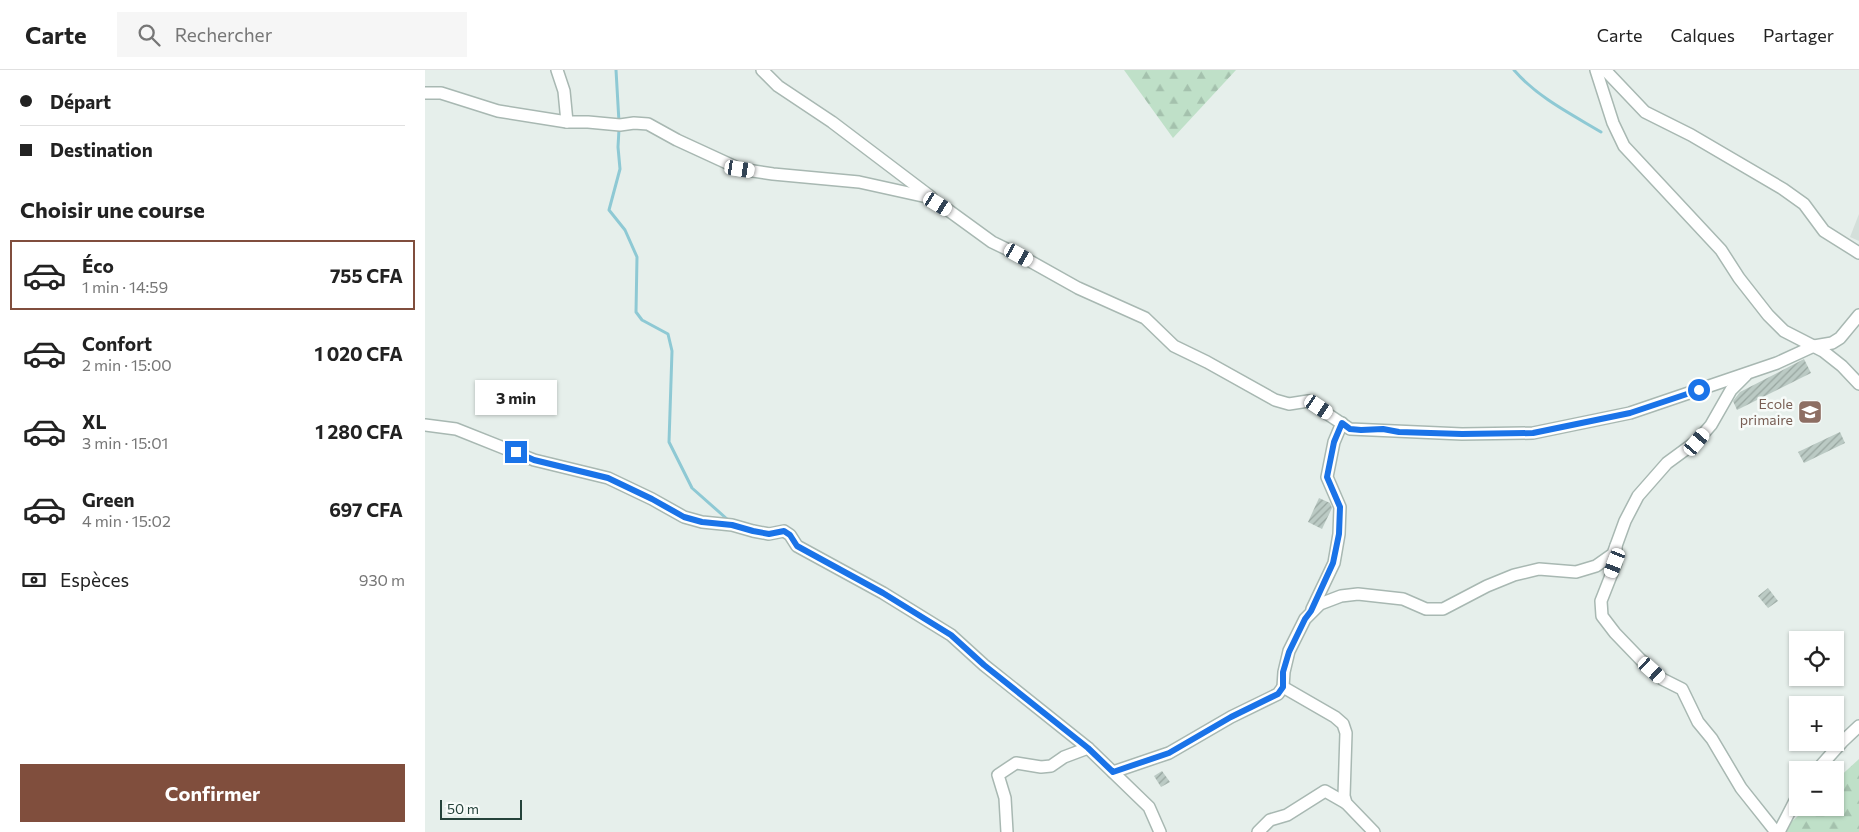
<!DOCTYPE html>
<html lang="fr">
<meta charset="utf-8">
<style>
:root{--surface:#fff;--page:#f6f6f6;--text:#222;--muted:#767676;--line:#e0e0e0;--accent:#804e3d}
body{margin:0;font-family:Commissioner,sans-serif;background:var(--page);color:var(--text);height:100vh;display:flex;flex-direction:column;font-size:19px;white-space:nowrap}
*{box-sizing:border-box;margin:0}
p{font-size:16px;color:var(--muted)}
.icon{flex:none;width:28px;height:28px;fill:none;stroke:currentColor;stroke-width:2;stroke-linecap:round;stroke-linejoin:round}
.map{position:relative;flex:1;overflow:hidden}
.panel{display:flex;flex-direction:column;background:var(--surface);width:425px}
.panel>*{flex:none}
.hud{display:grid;align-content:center;height:110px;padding:0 20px;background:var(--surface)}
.buttons{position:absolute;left:1364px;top:561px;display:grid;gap:10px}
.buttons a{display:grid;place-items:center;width:55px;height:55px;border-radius:0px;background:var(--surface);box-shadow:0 1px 4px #0004;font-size:25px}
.scale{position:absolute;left:15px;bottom:12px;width:82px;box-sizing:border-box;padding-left:5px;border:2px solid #24423a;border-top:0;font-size:14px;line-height:18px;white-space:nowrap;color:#24423a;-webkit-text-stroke:4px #f7fbf9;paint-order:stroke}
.end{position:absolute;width:22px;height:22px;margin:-11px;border:6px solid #1a73e8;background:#fff;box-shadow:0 0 0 2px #fff}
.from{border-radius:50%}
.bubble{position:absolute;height:35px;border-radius:0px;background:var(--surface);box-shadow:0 1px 4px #0004;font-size:16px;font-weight:700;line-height:35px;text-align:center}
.car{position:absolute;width:15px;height:30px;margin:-15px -8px;border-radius:6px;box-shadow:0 0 4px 1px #0007;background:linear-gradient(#fff 24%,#345 0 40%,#fff 0 76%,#345 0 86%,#fff 0)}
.hud b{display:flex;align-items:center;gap:18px;height:48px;font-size:19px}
.hud b+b{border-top:1px solid var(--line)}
.hud i{width:12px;height:12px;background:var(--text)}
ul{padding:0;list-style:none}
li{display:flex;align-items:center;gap:15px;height:70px;margin:0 10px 8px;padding:0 10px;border:2px solid transparent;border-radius:0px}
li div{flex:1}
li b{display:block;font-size:19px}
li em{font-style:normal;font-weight:700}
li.active{border-color:var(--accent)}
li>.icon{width:45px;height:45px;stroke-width:1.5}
h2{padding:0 20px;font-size:22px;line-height:60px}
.pay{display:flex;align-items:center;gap:12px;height:55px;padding:0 20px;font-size:19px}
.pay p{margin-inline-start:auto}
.button{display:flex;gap:10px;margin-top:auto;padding:10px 20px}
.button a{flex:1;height:58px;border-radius:0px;background:var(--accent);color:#fff;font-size:20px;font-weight:700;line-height:58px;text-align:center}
header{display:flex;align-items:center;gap:30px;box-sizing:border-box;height:70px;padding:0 25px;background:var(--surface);border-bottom:1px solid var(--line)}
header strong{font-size:24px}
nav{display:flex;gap:28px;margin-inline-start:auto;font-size:18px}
.search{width:350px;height:45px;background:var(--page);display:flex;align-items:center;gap:12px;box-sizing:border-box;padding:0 18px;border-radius:0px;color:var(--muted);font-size:19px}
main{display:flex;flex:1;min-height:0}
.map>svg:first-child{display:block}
.built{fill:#d4dfda}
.forest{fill:url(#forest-firs)}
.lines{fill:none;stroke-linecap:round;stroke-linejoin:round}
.stream{stroke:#8ec9d4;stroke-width:3}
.building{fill:url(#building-hatch)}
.minor-casing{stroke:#a8b8b2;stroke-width:14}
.minor{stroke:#fff;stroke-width:11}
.route{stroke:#1a73e8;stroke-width:6}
.labels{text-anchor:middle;stroke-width:5;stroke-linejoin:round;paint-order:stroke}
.education-label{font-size:14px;fill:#785e54;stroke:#f7fbf9;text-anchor:end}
</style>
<header>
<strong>Carte</strong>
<div class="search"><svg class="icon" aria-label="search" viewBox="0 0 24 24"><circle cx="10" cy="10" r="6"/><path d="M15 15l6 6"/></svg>Rechercher</div>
<nav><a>Carte</a><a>Calques</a><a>Partager</a></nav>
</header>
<main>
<section class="panel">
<div class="hud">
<b><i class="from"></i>Départ</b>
<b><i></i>Destination</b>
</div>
<h2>Choisir une course</h2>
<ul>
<li class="active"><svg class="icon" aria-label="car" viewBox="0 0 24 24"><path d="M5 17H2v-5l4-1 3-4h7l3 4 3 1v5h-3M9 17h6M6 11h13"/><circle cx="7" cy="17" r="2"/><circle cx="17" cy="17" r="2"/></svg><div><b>Éco</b><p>1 min · 14:59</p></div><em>755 CFA</em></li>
<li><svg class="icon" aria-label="car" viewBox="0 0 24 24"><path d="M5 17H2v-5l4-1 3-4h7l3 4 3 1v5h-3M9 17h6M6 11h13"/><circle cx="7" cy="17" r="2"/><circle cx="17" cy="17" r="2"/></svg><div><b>Confort</b><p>2 min · 15:00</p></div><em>1 020 CFA</em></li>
<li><svg class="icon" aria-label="car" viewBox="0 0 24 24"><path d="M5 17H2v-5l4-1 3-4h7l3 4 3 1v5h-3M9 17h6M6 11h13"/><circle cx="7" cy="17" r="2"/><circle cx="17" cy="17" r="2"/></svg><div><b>XL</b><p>3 min · 15:01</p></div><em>1 280 CFA</em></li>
<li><svg class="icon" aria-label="car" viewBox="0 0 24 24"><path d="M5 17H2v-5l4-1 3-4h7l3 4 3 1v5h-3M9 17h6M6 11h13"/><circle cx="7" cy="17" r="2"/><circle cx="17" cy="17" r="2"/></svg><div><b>Green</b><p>4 min · 15:02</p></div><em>697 CFA</em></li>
</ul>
<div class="pay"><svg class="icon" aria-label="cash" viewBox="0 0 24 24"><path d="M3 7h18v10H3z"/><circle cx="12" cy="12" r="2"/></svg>Espèces<p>930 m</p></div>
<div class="button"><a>Confirmer</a></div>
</section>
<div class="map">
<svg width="1434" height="762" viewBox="0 0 1434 762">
<defs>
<pattern id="forest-firs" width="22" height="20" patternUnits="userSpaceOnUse" patternTransform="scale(1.25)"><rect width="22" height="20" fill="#bfe0c8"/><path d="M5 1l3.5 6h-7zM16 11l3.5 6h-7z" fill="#a4c1ad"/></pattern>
<pattern id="building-hatch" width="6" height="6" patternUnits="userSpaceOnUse" patternTransform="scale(1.25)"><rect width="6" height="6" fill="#bbcac4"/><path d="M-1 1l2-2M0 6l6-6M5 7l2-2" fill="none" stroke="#98a6a0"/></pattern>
</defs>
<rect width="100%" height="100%" fill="#e6efeb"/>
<path class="built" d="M1434,144v27l-9,-4z"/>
<g class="forest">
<path d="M699,0h112l-63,68z"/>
<path d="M1434,689v73h-79l27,-24h28v-27z"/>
</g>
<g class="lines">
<g class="stream">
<path d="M191,0l3,52"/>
<path d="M1089,0c23,27 57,44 87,62"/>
<path d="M194,59l-1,18 2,22 -11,41 16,20 12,27 -1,55 6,8 26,14 4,17 -3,91 23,46 35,31"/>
</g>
</g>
<g class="building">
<path d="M1379,289l7,14 -74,37 -4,-9 7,-9z"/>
<path d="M1415,362l5,11 -41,20 -6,-11z"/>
<path d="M894,428l11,5 2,5 -10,21 -14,-7z"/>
<path d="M1343,518l10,13 -10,7 -10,-12z"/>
<path d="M737,701l8,11 -9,5 -7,-11z"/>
</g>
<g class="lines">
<defs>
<g id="minor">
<path d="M132,0l7,21 3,31"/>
<path d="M337,0l16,16 54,36 99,75"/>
<path d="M1171,0l17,53 11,23 97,104 18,28 29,37 16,16 39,20 19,15 17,18"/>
<path d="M1180,0l40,42 46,23 92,54 21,15 20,27 35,22"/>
<path d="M0,23h16l57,18 69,11h21l32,3 14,-2 14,1 29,16 63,29 33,5 86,8 68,15 21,13 44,32 27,13 59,33 67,30 29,28 33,16 68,38 14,4 19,-3 42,28 112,5 71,-1 97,-20 147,-50 37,-17 18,-3 8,-5 19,-23"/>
<path d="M0,355l31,4 78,31 74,18 44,21 32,18 18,5 30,3 21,6 16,3 15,-3 6,4 7,11 86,47 68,42 33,30 104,83 61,59 11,25"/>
<path d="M1191,476v17l-15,38 1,15 13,17 26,27 21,19 20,10 16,33 14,17 29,49 35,44"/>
<path d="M887,539l22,-46 5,-29 1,-27 -13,-30 7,-35 8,-19"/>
<path d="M858,617l52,30 8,7 3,9 -2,63 2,7 28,29"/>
<path d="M1392,700l25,-28 17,-16"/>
<path d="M688,702l56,-19 62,-36 47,-23 5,-7 1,-15 5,-21 16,-32 15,-15 21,-8 17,-2 45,5 23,10h17l44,-23 27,-11 25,-6 37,3 20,-6 17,-12 12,-33 13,-25 29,-33 30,-22 14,-16 20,-35 15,-15"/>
<path d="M582,762l-2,-34 -7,-23 18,-12 25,4 10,-1 13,-9 24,-9"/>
<path d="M833,762l12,-12 17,-5 38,-24 21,12"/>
<path d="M1354,762l18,-35"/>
</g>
</defs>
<use href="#minor" class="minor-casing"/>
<use href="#minor" class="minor"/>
</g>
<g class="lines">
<path class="route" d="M91,382l18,8 74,18 44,21 32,18 18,5 30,3 21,6 16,3 15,-3 6,4 7,11 86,47 68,42 33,30 104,83 25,24 56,-19 62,-36 47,-23 5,-7v-15l6,-20 16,-33 6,-8 22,-48 6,-29 1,-27 -13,-30 7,-35 8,-19 8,6 11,1 22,-1 16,3 63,2 71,-1 97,-20 69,-23"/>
</g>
<defs>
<symbol id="school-square" viewBox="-11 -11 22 22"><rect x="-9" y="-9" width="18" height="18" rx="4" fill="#8d6e63" stroke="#f7fbf9"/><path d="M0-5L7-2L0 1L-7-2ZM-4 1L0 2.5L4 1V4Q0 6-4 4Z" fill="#fff"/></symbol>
</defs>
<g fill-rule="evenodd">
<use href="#school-square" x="1371" y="328" width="28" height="28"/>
</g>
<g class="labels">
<g class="education-label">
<text x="1368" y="339">Ecole<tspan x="1368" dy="16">primaire</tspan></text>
</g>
</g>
</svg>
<div class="buttons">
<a><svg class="icon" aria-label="locate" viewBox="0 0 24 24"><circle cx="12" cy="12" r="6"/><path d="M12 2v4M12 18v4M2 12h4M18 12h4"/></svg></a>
<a>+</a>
<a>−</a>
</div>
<div class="scale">50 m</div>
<i class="end from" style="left:1274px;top:320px"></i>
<i class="end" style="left:91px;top:382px"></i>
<div class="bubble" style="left:50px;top:310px;width:82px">3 min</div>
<i class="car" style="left:315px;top:99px;rotate:99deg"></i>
<i class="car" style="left:513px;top:134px;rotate:121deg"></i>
<i class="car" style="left:594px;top:185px;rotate:119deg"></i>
<i class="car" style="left:894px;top:337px;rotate:124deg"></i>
<i class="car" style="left:1272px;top:372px;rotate:40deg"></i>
<i class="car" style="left:1190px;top:493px;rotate:201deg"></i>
<i class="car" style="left:1227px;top:600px;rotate:132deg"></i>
</div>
</main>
